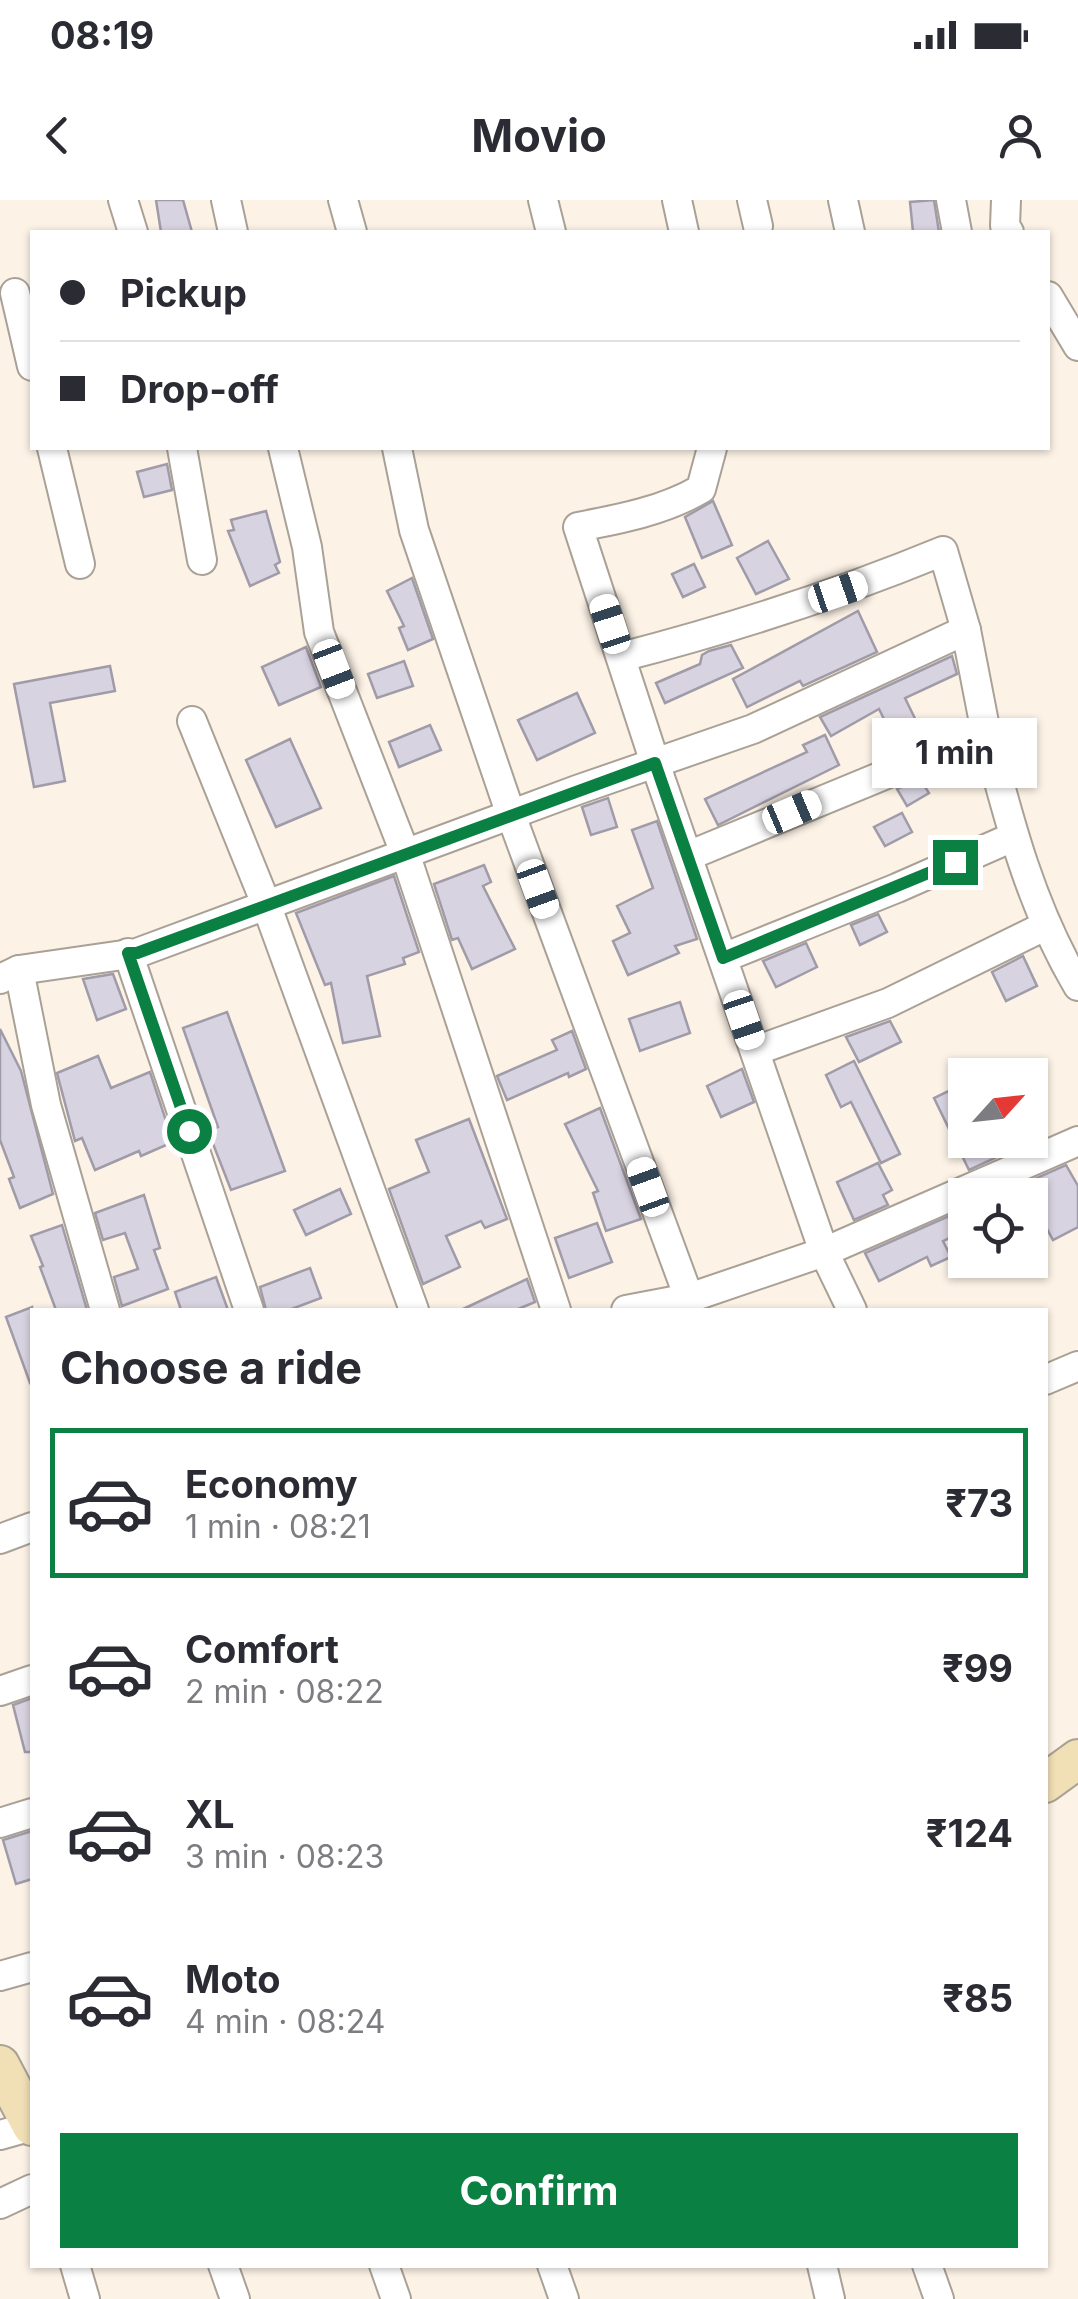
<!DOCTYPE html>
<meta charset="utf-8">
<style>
:root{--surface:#fff;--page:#f7f7f7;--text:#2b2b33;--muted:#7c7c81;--line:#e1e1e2;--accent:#0b8043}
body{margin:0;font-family:Inter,sans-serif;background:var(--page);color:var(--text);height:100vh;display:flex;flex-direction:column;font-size:38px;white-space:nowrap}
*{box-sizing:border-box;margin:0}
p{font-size:32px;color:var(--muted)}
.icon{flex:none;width:55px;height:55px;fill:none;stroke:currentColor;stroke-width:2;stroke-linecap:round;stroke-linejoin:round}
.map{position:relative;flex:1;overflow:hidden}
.drawer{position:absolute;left:30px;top:1108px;width:1018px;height:960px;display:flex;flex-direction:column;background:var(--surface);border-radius:0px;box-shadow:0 2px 8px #0004}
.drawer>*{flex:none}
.guide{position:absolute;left:30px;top:30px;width:1020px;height:220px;border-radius:0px;box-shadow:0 2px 8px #0004;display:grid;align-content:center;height:220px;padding:0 30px;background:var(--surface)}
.needle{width:65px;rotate:63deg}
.buttons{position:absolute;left:948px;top:858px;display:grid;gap:20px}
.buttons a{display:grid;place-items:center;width:100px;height:100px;border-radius:0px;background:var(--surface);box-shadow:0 2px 8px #0004;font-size:50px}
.end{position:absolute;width:45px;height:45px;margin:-22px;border:12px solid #0b8043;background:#fff;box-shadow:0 0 0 5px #fff}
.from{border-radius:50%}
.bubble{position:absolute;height:70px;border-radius:0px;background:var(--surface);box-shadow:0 2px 8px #0004;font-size:32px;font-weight:700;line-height:70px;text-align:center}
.car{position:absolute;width:30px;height:60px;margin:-30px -15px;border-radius:12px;box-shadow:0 0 8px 2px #0007;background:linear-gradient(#fff 24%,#345 0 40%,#fff 0 76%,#345 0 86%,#fff 0)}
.guide b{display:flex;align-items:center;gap:35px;height:95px;font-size:38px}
.guide b+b{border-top:2px solid var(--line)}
.guide i{width:25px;height:25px;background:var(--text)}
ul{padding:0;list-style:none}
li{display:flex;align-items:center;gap:30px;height:150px;margin:0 20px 15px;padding:0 10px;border:5px solid transparent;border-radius:0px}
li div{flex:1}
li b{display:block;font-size:38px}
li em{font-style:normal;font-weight:700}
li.on{border-color:var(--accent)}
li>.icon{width:90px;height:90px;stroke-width:1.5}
h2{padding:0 30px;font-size:45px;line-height:120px}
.action{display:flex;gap:20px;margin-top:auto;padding:20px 30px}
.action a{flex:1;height:115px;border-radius:0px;background:var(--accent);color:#fff;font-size:40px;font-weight:700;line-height:115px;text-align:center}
.status{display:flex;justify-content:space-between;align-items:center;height:70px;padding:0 50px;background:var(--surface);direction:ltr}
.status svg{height:28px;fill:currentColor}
header{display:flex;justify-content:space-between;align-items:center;height:130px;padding:0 30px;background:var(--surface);font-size:45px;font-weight:700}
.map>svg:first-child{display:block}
.building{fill:#d8d3e0;stroke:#a09ba8;stroke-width:2.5}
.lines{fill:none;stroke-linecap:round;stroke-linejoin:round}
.street-casing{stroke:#aaa196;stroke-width:32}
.secondary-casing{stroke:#aaa196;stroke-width:42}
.street{stroke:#fff;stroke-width:28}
.secondary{stroke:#f1e0b6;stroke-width:38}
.route{stroke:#0b8043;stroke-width:12}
</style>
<div class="status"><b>08:19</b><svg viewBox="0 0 49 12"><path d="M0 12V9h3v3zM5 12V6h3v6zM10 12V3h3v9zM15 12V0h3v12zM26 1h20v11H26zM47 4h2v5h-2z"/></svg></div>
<header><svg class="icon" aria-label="back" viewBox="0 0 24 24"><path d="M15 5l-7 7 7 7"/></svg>Movio<svg class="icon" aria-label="person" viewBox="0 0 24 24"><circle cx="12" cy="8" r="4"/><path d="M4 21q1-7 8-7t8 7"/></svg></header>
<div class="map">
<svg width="1078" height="2099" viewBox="0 0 1078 2099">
<rect width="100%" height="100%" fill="#fcf2e6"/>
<g class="building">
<path d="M156,0h27l9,32h-31z"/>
<path d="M934,0l5,32h-26l-3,-30z"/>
<path d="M167,264l5,26 -28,7 -7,-25z"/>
<path d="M713,301l19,44 -30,13 -17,-41z"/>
<path d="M266,311l14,51 -5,3 4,8 -29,13 -22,-55 6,-1 -3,-10z"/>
<path d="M768,341l21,38 -33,15 -19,-36z"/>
<path d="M694,364l11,23 -22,10 -11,-23z"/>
<path d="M412,378l21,61 -25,11 -9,-22 5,-2 -17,-35z"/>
<path d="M858,411l19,41 -74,34 -3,-5 -53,26 -14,-28z"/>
<path d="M731,445l12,23 -78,35 -9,-20 44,-19 2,-9 7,-4z"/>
<path d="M306,447l15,40 -42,18 -17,-38z"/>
<path d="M952,456l5,18 -52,24 20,41 -26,11 -20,-41 -48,27 -11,-19z"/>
<path d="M404,461l9,25 -36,12 -9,-24z"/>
<path d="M110,466l5,25 -65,12 15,78 -31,6 -20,-103z"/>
<path d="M577,493l18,40 -58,27 -19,-40z"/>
<path d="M430,525l11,25 -42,17 -10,-25z"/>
<path d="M825,535l14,30 -121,60 -13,-26 102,-47 -4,-7z"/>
<path d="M290,539l31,69 -45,19 -30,-67z"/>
<path d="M920,579l9,14 -22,13 -10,-17z"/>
<path d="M608,598l9,29 -26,8 -9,-28z"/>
<path d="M902,613l10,19 -27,14 -11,-19z"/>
<path d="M657,621l40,118 -22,7 4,7 -51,22 -15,-34 17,-8 -13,-27 36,-18 -21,-58z"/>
<path d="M484,665l7,17 -8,4 32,63 -43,20 -14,-31 -6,2 -18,-56z"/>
<path d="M394,676l25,76 -16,6 2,6 -38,12 13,60 -37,7 -12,-60 -6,2 -29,-72z"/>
<path d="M878,714l9,18 -27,13 -9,-20z"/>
<path d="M806,743l11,24 -41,20 -13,-26z"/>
<path d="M1023,756l14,30 -31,15 -14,-29z"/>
<path d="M113,774l13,35 -29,11 -14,-41z"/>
<path d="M680,802l10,31 -50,18 -11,-32z"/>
<path d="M227,812l58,159 -54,19 -23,-59 10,-4 -35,-99z"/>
<path d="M890,821l11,21 -42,20 -13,-25z"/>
<path d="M0,829l21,42 32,123 -33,14 -11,-29 5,-2 -14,-37z"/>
<path d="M572,831l14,38 -17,8 -1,-4 -61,27 -10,-24 60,-26 -5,-10z"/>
<path d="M98,856l13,32 39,-16 23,70 -32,14 -2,-5 -44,19 -13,-32 -7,3 -18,-68z"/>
<path d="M854,861l46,93 -19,9 -30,-61 -10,5 -15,-32z"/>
<path d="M742,869l12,33 -33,15 -14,-31z"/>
<path d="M965,883v57h21l9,18 -26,12 -35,-72z"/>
<path d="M600,908l41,111 -35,12 -13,-38 5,-2 -33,-67z"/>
<path d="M469,919l38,100 -22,9 -4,-7 -35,15 14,31 -37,17 -34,-95 40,-17 -13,-32z"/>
<path d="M878,963l14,27 -9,5 5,10 -34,15 -17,-38z"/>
<path d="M1066,965l12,21v41l-25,13 -30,-56z"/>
<path d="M340,989l11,25 -45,21 -12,-25z"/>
<path d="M144,995l16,53 -6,2 14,39 -46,17 -8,-29 24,-8 -13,-36 -22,7 -8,-27z"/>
<path d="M965,1009v22l-22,10 8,16 -20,9 -4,-9 -48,24 -14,-28z"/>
<path d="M597,1023l15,39 -43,16 -14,-40z"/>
<path d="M62,1025l25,85h-31l-16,-43 3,-1 -12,-30z"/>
<path d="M310,1068l11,30 -32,12h-23l-6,-23z"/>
<path d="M216,1077l12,33h-47l-6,-18z"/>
<path d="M527,1079l8,23 -19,8h-55z"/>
<path d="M32,1107v75l-2,1 -24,-66z"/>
<path d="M32,1498v54h-7l-12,-47z"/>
<path d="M32,1631v48l-16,5 -13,-44z"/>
</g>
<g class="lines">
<defs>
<g id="street">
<path d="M123,0l10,32"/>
<path d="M226,0l7,32"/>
<path d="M343,0l9,32"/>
<path d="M543,0l8,32"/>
<path d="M677,0l7,32"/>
<path d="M752,0l6,26"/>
<path d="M843,0l7,32"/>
<path d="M951,0l6,32"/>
<path d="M1006,0l-1,26 4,6"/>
<path d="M15,93l17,73"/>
<path d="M1048,96l30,50"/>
<path d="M52,248l28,116"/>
<path d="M182,248l20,112"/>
<path d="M283,248l24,99 12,85 86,221 151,457"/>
<path d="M397,248l17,82 97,285 178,483"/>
<path d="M621,457c113,-29 215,-62 322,-106l23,79 20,103"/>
<path d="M192,521l74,183 148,406"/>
<path d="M688,656l298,-123c23,88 45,174 92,253"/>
<path d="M128,753l121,357"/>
<path d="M723,758l174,-70 116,-51"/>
<path d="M19,770l27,135 59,205"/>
<path d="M0,779l19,-9 118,-17 440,-163 176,-61 213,-99"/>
<path d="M755,851l133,-48 157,-77"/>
<path d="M626,1110l63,-12 135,-46 -169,-489 -77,-236c42,-8 85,-16 123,-38l11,-41"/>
<path d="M852,1110l-28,-58 254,-111"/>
<path d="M1045,1180l33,-14"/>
<path d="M0,1339l32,-12"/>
<path d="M0,1491l32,-11"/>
<path d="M0,1623l32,-10"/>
<path d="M0,1776l32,-9"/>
<path d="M0,1935l32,-9"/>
<path d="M0,2004l32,-15"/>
<path d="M75,2065l10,34"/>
<path d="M223,2065l12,34"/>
<path d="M384,2065l12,34"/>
<path d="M552,2065l12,34"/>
<path d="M822,2065l8,34"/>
<path d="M927,2065l12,34"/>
</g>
<g id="secondary">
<path d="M1045,1583l33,-24"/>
<path d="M0,1865l32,61"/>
</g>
</defs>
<use href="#street" class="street-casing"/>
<use href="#secondary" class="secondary-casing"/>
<use href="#street" class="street"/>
<use href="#secondary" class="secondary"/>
</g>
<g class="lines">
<path class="route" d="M189,931l-61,-178h9l518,-190 68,195 232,-96"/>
</g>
</svg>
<div class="buttons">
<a><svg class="needle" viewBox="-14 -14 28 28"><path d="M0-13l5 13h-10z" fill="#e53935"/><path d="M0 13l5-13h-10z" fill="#7c7c81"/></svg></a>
<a><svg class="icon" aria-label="locate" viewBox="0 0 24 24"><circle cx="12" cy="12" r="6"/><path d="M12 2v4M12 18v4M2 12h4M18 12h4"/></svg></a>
</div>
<i class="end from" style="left:189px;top:931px"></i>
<i class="end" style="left:955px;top:662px"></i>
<div class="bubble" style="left:872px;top:518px;width:165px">1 min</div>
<i class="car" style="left:838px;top:392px;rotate:71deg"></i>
<i class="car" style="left:610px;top:424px;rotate:342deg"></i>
<i class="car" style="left:334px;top:469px;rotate:159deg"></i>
<i class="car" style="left:792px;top:612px;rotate:67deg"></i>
<i class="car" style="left:538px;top:689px;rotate:160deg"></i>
<i class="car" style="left:744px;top:820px;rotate:161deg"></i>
<i class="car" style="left:648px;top:987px;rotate:340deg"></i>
<div class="guide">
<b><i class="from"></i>Pickup</b>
<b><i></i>Drop-off</b>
</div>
<section class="drawer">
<h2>Choose a ride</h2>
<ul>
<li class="on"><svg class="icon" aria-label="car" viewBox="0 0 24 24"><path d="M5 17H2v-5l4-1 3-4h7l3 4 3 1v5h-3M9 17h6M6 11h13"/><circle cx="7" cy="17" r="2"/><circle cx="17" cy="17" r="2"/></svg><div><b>Economy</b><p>1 min · 08:21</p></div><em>₹73</em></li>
<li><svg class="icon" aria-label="car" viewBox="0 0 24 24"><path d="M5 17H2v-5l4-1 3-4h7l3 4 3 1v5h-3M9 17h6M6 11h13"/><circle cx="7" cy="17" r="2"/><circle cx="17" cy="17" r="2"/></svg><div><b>Comfort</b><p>2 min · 08:22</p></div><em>₹99</em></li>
<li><svg class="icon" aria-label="car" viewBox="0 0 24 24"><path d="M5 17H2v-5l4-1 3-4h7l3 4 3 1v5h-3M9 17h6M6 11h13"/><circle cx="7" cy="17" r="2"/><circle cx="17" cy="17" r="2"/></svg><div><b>XL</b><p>3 min · 08:23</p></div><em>₹124</em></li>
<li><svg class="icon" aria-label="car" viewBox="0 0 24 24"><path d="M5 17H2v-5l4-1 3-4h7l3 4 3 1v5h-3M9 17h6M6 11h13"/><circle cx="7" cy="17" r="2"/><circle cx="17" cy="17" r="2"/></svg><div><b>Moto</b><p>4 min · 08:24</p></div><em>₹85</em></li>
</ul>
<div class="action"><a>Confirm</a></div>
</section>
</div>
